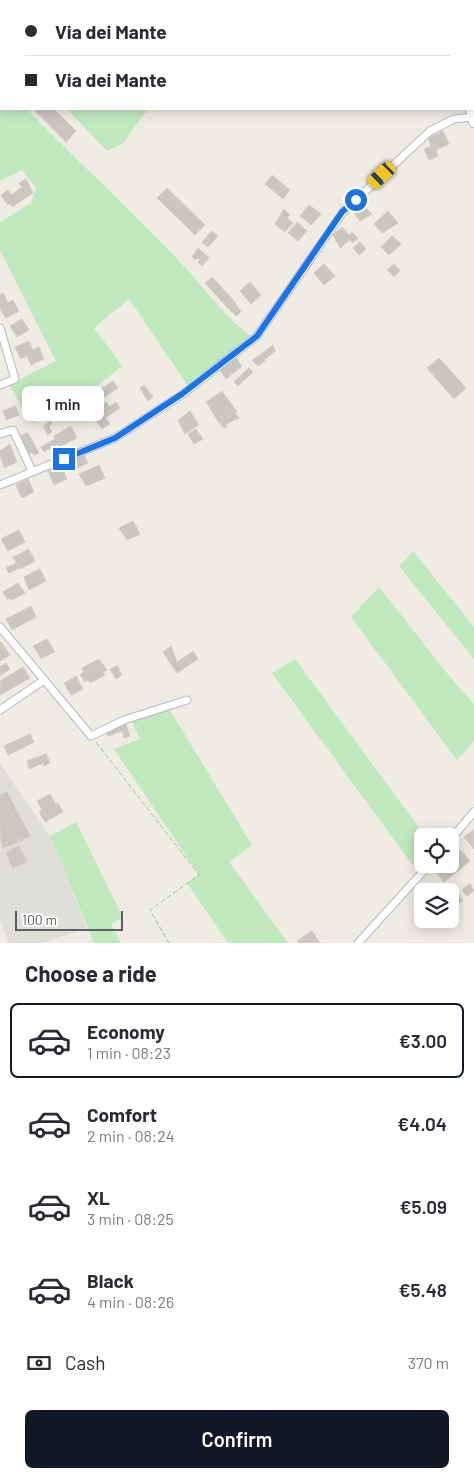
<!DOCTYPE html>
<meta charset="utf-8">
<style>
:root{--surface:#fff;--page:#f2f2f3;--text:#2b2b33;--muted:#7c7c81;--line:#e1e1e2;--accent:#111827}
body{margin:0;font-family:Barlow,sans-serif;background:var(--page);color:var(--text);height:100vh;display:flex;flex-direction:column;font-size:19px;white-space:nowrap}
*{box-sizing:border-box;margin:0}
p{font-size:16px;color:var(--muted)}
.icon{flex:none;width:28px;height:28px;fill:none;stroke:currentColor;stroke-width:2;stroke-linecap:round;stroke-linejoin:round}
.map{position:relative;height:943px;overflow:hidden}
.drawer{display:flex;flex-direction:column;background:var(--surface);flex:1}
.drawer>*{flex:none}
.top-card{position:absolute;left:0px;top:0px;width:475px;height:110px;box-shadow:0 2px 12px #0003;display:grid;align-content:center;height:110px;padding:0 25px;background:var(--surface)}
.fabs{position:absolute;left:414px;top:828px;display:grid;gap:10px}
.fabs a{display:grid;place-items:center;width:45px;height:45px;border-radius:8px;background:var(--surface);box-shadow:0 2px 12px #0003;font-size:25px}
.scale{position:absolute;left:15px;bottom:12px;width:108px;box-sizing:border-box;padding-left:5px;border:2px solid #5b6165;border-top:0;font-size:14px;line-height:18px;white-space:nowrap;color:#5b6165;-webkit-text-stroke:4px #fff;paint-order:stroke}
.end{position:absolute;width:22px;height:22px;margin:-11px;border:6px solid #1a73e8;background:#fff;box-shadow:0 0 0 2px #fff}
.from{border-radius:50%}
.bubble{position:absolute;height:35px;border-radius:8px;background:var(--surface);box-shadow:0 2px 12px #0003;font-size:16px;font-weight:600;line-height:35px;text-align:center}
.car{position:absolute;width:15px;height:30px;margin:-15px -8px;border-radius:6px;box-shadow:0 0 4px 1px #0007;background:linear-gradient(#f5c518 24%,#345 0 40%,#f5c518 0 76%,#345 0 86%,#f5c518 0)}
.top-card b{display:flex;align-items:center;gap:18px;height:48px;font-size:19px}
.top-card b+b{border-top:1px solid var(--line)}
.top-card i{width:12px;height:12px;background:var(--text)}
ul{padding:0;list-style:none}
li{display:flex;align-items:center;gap:15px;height:75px;margin:0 10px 8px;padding:0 15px;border:2px solid transparent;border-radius:8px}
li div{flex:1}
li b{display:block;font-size:19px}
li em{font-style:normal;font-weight:600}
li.active{border-color:var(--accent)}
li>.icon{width:45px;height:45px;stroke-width:1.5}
h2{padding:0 25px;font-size:22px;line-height:60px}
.pay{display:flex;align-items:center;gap:12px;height:55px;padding:0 25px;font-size:19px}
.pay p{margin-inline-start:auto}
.primary-button{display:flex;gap:10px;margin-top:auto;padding:10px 25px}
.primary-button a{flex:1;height:58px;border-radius:8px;background:var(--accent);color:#fff;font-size:20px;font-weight:600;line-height:58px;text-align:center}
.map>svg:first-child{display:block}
.industrial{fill:#e0ded8}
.green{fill:#c1e9be}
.building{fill:#cbc7c0;stroke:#d5cdc1}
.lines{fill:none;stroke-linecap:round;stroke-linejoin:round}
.street-casing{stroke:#b6babf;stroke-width:9}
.secondary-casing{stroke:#b7bbc1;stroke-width:12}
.path{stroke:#96cba2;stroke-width:1;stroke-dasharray:5 2.5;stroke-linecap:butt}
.street{stroke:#fff;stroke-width:7}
.secondary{stroke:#fff;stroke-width:10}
.route{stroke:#1a73e8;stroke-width:6}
</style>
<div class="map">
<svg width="474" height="943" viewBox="0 0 474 943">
<rect width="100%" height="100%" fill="#efece3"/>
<path class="industrial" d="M0,764l50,72 37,93 -47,14h-31l-9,-22z"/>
<g class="green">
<path d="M0,80l1,29h26c50,52 103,100 152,152 24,25 45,56 74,77l-63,51 -61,-90 -35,29 28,38 -51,41 -39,16 -23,-38 47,-24 -56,-111v-28l31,-19 5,-15 -14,-18 -22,11z"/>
<path d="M67,109h81l-25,34 -16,8z"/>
<path d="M413,551l61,76v32l-75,-93z"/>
<path d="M379,587l75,95 20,22v37l-17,19 -106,-143z"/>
<path d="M295,659l130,177h-3l2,28 -7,7 -145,-198z"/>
<path d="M168,707l84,138 -23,17 59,81h-60l-41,-60 12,-8 -85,-126 26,-10 -9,-19z"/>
<path d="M76,822l47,96 -12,6 10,19h-27l-44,-107z"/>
</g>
<g class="building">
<path d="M37,109h17l22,22 -10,11 -31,-31z"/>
<path d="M443,131l6,13 -13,6 2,6 -9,4 -5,-11 7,-3 -3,-8z"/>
<path d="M272,175l18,15 -7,9 -18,-15z"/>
<path d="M26,179l7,14 -21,14 -2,-4 -2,2 -7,-10 7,-5 3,5 11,-8 -3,-4z"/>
<path d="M167,188l38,37 -10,10 -38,-37z"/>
<path d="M362,204l10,10 -12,7 -7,-10z"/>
<path d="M309,205l12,9 -10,11 -11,-9z"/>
<path d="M284,209l6,6 -3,3 6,5 -8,9 -10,-8z"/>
<path d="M388,211l10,12 -16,10 -8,-9z"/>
<path d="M297,222l10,9 -9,10 -10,-8z"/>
<path d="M342,227l7,8 3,-3 6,6 -6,5 -2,-3 -10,8 -7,-13z"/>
<path d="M212,231l6,5 -10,11 -6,-5z"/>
<path d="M392,236l9,8 -12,11 -8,-8z"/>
<path d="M360,242l6,7 -7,6 -6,-7z"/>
<path d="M198,248l11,10 -7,8 -4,-4 2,-2 -2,-2 -2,2 -4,-3z"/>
<path d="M324,264l11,12 -11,9 -10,-12z"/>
<path d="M394,264l6,7 -6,6 -7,-7z"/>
<path d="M212,277l22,24 -7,6 -22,-24z"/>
<path d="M250,282l11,13 -10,9 -11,-13z"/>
<path d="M3,293l5,10 5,-3 6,11 -13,7 -6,-9v-14z"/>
<path d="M234,301l7,11 -5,4 -9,-9z"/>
<path d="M22,319l7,11 -12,7 -7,-11z"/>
<path d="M29,341l4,9 6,-3 5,12 -13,6 -4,-9 -6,3 -6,-12z"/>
<path d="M273,345l2,6 -11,9 -4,-5z"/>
<path d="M260,355l5,6 -7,5 -6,-6z"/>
<path d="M236,358l6,8 -16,13 -6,-9z"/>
<path d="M439,358l27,30 -12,11 -27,-31z"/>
<path d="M249,368l4,4 -15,14 -4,-4z"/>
<path d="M113,381l5,7 -17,11 -5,-7z"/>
<path d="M144,385l9,12 -5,4 -8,-13z"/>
<path d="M222,391l15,21 -18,11 -13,-21z"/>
<path d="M106,402l3,5 7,-5 4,6 -15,10 -6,-11z"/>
<path d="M15,406l4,9 -13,5 -3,-9z"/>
<path d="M190,411l9,14 -14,9 -7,-14z"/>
<path d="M101,412l9,12 -8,5 -9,-13z"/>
<path d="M235,413l4,5 -13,6 1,2 -3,2 -4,-5z"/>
<path d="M50,421l2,3 -3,2 3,6 -5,3 -3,-9z"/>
<path d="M71,426l6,12 -18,9 -1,-3 -14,8 -3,-5 14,-8 -1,-3z"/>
<path d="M196,429l7,10 -9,5 -6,-10z"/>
<path d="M28,433l11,20 -5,2 -2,-3 -7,3 -6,-19z"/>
<path d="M10,444l2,6 -12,5v-4z"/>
<path d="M12,450l5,12 -13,6 -4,-13z"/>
<path d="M83,453l5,10 -15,7 -5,-10z"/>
<path d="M61,465l6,14 -13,6 -6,-14z"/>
<path d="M99,465l6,13 -19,8 -7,-12z"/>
<path d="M28,479l6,13 -12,6 -6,-13z"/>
<path d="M133,521l7,13 -13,6 -8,-12z"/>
<path d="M19,530l6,12 -17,9 -7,-12z"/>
<path d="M29,549l6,12 -15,8 -7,-12z"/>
<path d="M16,563l3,5 -10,5 -3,-5z"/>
<path d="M40,569l6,12 -17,9 -5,-13z"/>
<path d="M18,583l7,10 -14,7 -1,-2 -3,1 -4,-7z"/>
<path d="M31,606l5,11 -24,13 -6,-11z"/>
<path d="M47,639l8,13 -14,6 -8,-12z"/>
<path d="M1,642l9,13 -10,6v-18z"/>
<path d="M171,646l6,16 16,-11 5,8 -21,14 -14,-21z"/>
<path d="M99,659l8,11 -4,2 2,3 -15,8 -2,-3 -3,2 -5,-7 4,-3 -2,-4z"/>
<path d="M6,663l4,6 -10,7v-9z"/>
<path d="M117,666l5,9 -6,4 -6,-10z"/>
<path d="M23,667l7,11 -30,17v-14z"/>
<path d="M76,676l7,13 -12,6 -7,-12z"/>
<path d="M125,722l5,14 -6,2 -2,-7 -14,5 -3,-7z"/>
<path d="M30,734l4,8 -26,13 -4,-9z"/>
<path d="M46,754l4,9 -6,3 -1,-3 -14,6 -2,-8z"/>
<path d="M7,792l23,44 -7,3 -2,-3 -19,9 -2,-10 17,-10 -16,-30z"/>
<path d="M0,793l17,32 -17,10z"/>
<path d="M50,794l9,16 -13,7 -9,-16z"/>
<path d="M58,803l5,9 -18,10 -6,-10 3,-2 4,7 13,-7 -4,-6z"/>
<path d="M474,830v19l-10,-12z"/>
<path d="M21,836l2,4 -20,8 -1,-3z"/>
<path d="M19,846l8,16 -10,4 -8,-15z"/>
<path d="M461,850l9,11 -16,13 -8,-10h4v-5z"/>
<path d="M10,851l7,15 -4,2 -7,-15z"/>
<path d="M446,864l8,10 -10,8 -9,-11z"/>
<path d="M470,883l4,8 -7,5 -5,-6z"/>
<path d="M456,890l7,11 -6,4 -7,-10z"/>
<path d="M312,931l8,12h-21l-2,-2z"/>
</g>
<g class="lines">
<defs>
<g id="street">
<path d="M0,328l15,51 -15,6"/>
<path d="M0,434l13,-4 19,41"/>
<path d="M0,485l115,-47 68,-44 74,-58 86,-124 87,-81 24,-12 19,-2"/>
<path d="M0,627l91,109 33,-16 63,-20"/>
<path d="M0,710l44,-30"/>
<path d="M450,840l24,-28"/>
<path d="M358,943l72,-79"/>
</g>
<g id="secondary">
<path d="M440,0v1"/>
<path d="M471,109l3,13"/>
</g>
</defs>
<use href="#street" class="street-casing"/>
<use href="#secondary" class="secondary-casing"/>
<path class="path" d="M96,742l103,133 -49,35 19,33"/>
<use href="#street" class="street"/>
<use href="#secondary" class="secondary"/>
</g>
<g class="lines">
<path class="route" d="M64,459l51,-21 67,-44 75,-58 85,-124 14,-12"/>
</g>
</svg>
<div class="fabs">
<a><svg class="icon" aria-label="locate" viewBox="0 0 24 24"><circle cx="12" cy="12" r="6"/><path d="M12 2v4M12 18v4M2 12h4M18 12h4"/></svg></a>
<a><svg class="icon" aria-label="layers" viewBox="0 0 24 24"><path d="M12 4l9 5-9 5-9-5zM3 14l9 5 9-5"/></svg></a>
</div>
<div class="scale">100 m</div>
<i class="end from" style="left:356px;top:200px"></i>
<i class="end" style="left:64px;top:459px"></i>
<div class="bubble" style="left:22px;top:386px;width:82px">1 min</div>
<i class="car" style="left:382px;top:175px;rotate:227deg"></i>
<div class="top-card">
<b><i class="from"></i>Via dei Mante</b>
<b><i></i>Via dei Mante</b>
</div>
</div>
<section class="drawer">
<h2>Choose a ride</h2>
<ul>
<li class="active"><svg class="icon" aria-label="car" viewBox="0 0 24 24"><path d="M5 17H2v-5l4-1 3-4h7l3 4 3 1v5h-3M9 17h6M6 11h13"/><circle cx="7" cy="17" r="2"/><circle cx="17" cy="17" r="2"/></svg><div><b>Economy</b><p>1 min · 08:23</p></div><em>€3.00</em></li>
<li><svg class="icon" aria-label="car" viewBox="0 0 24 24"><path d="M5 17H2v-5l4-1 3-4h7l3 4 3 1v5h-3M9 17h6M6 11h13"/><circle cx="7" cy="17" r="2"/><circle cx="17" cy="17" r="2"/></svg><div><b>Comfort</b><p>2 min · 08:24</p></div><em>€4.04</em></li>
<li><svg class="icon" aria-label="car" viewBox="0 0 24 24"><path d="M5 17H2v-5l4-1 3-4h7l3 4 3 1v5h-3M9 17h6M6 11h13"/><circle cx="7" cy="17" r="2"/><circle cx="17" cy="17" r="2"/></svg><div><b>XL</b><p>3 min · 08:25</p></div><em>€5.09</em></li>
<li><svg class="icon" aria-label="car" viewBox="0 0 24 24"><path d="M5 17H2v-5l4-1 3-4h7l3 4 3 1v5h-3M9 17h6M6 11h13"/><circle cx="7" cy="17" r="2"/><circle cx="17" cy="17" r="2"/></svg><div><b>Black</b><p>4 min · 08:26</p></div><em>€5.48</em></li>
</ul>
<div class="pay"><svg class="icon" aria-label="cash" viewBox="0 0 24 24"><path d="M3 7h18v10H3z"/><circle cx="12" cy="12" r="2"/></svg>Cash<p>370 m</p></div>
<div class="primary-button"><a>Confirm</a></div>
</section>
